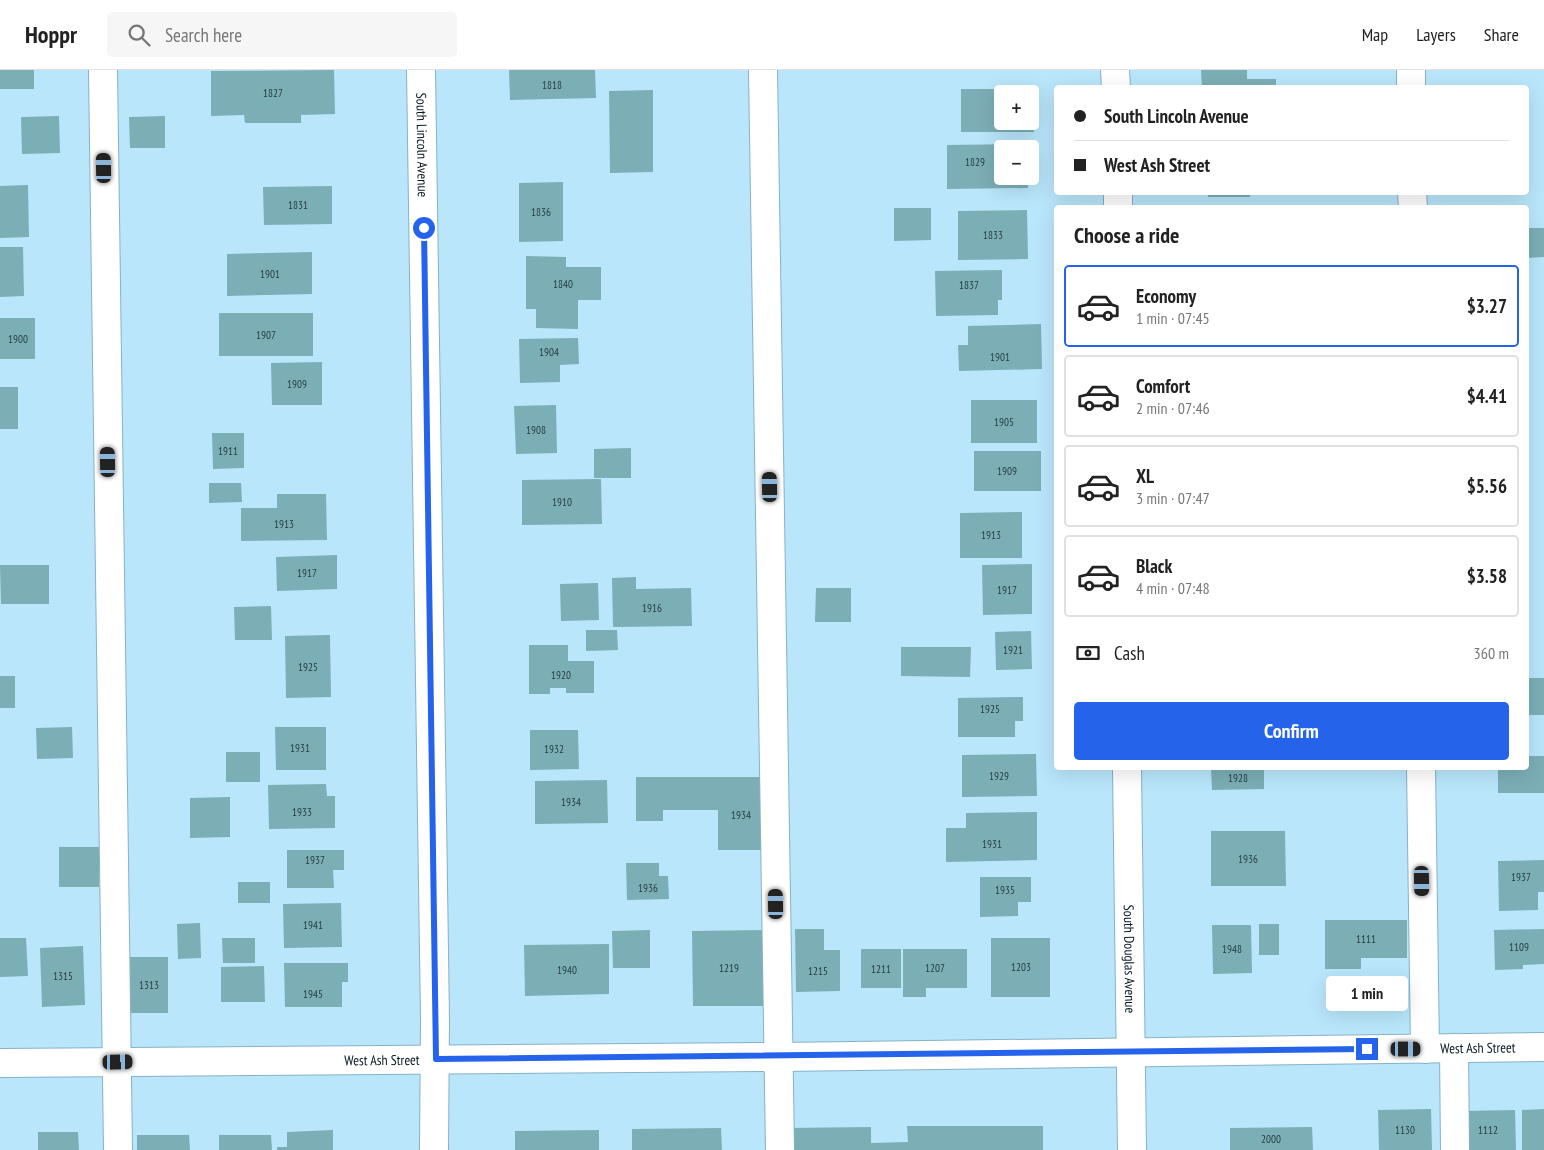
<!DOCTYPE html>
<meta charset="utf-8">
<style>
:root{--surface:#fff;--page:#f6f6f6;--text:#222;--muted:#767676;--line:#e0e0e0;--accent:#2563eb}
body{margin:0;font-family:"PT Sans Narrow",sans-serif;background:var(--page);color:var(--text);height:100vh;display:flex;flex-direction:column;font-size:19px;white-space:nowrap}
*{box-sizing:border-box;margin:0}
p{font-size:16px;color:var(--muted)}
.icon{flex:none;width:28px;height:28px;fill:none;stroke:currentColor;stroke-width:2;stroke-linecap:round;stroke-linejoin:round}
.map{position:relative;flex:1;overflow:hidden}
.details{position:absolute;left:1054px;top:135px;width:475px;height:565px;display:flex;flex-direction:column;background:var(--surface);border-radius:5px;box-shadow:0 5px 20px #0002}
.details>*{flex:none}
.hud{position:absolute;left:1054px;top:15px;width:475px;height:110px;border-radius:5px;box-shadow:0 5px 20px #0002;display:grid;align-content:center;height:110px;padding:0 20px;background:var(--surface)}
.controls{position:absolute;left:994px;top:15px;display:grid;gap:10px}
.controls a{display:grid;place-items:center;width:45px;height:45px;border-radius:5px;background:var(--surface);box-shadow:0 5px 20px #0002;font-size:25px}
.end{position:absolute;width:22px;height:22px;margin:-11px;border:6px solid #2563eb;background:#fff;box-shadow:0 0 0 2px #fff}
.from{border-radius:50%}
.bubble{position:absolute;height:35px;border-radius:5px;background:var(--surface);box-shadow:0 5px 20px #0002;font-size:16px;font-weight:600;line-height:35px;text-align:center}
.car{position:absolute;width:15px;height:30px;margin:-15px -8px;border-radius:6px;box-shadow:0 0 4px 1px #0007;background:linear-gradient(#222 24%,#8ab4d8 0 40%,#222 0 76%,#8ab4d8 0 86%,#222 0)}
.hud b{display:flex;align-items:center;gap:18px;height:48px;font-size:19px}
.hud b+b{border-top:1px solid var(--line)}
.hud i{width:12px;height:12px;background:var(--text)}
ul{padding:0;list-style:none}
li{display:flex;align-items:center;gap:15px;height:82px;margin:0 10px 8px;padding:0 10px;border:2px solid var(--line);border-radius:5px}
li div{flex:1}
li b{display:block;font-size:19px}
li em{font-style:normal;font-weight:600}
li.on{border-color:var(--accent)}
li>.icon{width:45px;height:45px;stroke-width:1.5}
h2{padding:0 20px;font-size:22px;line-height:60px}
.pay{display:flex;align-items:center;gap:12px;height:55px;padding:0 20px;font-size:19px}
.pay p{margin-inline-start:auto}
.button{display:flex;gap:10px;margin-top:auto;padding:10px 20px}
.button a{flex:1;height:58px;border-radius:5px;background:var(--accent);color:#fff;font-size:20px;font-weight:600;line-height:58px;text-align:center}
header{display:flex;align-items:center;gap:30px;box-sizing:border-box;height:70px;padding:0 25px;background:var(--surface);border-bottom:1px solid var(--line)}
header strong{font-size:24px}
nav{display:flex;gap:28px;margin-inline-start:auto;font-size:18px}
.search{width:350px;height:45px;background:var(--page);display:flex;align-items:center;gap:12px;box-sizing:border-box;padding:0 18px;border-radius:5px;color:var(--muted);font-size:19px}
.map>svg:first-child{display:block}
.building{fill:#7caeb6;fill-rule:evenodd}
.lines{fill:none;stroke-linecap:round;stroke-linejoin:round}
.minor-casing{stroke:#86b2c6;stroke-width:30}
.minor{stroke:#fff;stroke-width:28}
.route{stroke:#2563eb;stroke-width:6}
.labels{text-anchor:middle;stroke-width:4;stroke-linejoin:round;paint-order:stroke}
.number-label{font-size:11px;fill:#253e46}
.street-label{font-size:14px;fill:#081920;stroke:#fff}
</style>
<header>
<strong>Hoppr</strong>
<div class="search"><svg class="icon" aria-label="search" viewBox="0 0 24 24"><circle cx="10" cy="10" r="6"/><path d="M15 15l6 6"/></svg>Search here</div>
<nav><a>Map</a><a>Layers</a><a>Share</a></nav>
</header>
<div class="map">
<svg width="1544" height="1080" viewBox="0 0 1544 1080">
<rect width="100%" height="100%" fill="#b9e6fb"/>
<g class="building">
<rect x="0" y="0" width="34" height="19"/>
<path d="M334,0l1,44 -34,1v8h-56l-1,-8 -33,1v-45z"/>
<path d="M509,0h86l1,28 -86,2z"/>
<path d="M1201,0h46v9h29v9h-74z"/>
<path d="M961,19h73v43h-73zM1002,24h28v27h-28z"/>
<path d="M653,20v82l-43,1 -1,-82z"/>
<path d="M59,46l1,37 -38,1 -1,-37z"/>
<path d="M165,46v32h-35l-1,-31z"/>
<path d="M1028,74v5h-26v27h26v12l-81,1v-44z"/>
<path d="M563,112v59l-44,1v-59z"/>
<path d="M28,115l1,52 -29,1v-52z"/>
<path d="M332,116v38l-68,1 -1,-38z"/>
<rect x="1208" y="122" width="42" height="5"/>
<path d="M894,138h37v32l-37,1z"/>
<path d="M1027,140l1,49 -70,1v-49z"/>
<path d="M1526,158h18v29l-18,1z"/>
<path d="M0,177h23l1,49 -24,1z"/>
<path d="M312,182v42l-85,2v-42z"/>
<path d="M526,186l40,1v10h35v33h-23v29l-42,-1v-19h-10z"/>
<path d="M1002,200v30h-4v15l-62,1 -1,-45z"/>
<rect x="219" y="243" width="94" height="43"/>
<rect x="0" y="248" width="35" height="41"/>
<path d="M1041,254l1,45 -83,2 -1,-26h10v-19z"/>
<path d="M578,268l1,26 -19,1v17l-40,1 -1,-44z"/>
<path d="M322,292v43h-50l-1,-42z"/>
<rect x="0" y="317" width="18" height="42"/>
<rect x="971" y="330" width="66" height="43"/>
<path d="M556,335l1,48 -41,1 -2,-48z"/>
<path d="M212,363h32v35l-31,1z"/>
<path d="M631,378v30h-37v-29z"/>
<rect x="974" y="381" width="67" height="40"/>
<path d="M601,409l1,45 -80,1v-45z"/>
<path d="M209,413h32l1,19 -33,1z"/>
<path d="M277,424h49l1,46 -86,1v-33h36z"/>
<path d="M1022,442v46h-62v-45z"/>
<path d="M337,485v34l-60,2 -1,-34z"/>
<path d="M1032,494v50l-49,1 -1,-50z"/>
<path d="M0,495h49v39h-48z"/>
<path d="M636,507v12l55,-1 1,38 -79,1 -1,-49z"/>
<path d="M598,513l1,37 -38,1 -1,-37z"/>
<path d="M816,518h35v34h-36z"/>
<path d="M271,536l1,34h-37l-1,-33z"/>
<path d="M586,560h31l1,20 -32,1z"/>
<path d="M1031,561l1,38 -36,1 -1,-38z"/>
<path d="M330,565l1,62 -45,1 -1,-62z"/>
<path d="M529,575h39v16h26v32h-28v-5h-16v6h-21z"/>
<path d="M901,577h70l-1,30 -69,-1z"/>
<rect x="0" y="606" width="15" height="32"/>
<rect x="1526" y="608" width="18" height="37"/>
<path d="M1023,627v24h-8v16h-57v-39z"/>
<path d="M72,657l1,31 -36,1 -1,-31z"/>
<path d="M275,657h51v43h-50z"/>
<path d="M530,660h48l1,39 -49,1z"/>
<rect x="226" y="682" width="34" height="30"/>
<path d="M1036,684l1,42 -75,1v-42z"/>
<path d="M1526,686h18v37h-46v-25h28z"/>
<path d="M1211,698h53v21l-52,1z"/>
<path d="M636,707h128v73h-46v-40h-55v11h-27z"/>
<path d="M607,710l1,43 -73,1v-43z"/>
<path d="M326,714l1,12h8v32l-66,1 -1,-44z"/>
<path d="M230,727v40l-40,1v-40z"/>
<path d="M1037,742v48l-91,2v-34h20v-15z"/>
<path d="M1211,761h74l1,55h-75z"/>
<rect x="59" y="777" width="40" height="40"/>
<path d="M287,780h57v20h-11l1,18h-47z"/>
<path d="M1544,790v32h-6v18l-39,1 -1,-50z"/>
<path d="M626,793h33v13h9l1,23 -42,1z"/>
<path d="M980,807h51v25h-13v14l-38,1z"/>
<rect x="238" y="812" width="32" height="21"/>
<path d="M341,833l1,44 -58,1 -1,-44z"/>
<path d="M1325,850h82v38h-46v11h-36z"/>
<path d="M200,853l1,35 -23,1 -1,-35z"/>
<rect x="1259" y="854" width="20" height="31"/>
<path d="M1212,855h39l1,48 -39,1z"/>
<path d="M795,859h29v21h16v41l-44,1z"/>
<path d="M1544,859v35l-21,1v4l-28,1 -1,-40z"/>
<path d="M650,860v38h-37l-1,-37z"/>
<path d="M766,860l1,76h-74l-1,-75z"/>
<path d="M0,868h26l2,38 -28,1z"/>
<path d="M222,868h33v25h-32z"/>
<rect x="991" y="868" width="59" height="59"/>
<path d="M609,874v50l-84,2 -1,-51z"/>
<path d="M83,876l2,59 -43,2 -2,-59z"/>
<rect x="861" y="879" width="40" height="39"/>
<path d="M903,879h64v39h-41v9h-23z"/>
<rect x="129" y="887" width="39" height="56"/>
<path d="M284,893h64v19h-6v25h-57z"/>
<path d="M264,896l1,36h-44v-35z"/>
<path d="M1431,1039l1,41h-53l-1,-40z"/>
<path d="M1544,1039v41h-22v-40z"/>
<path d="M1515,1040l1,40h-54l-1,-39z"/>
<path d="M907,1056h136v24h-257v-22l85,-1v16l37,-1z"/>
<path d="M1312,1057l1,23h-83v-22z"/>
<path d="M721,1058l1,22h-90v-21z"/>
<path d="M333,1060v20h-56v-3h10v-15z"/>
<path d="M599,1060v20h-84v-19z"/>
<path d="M38,1062h40l1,18h-41z"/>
<path d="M137,1065h52l1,15h-53z"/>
<path d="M219,1065h52l1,15h-53z"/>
</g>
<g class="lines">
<defs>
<g id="minor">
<path d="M103,0l15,1080"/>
<path id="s1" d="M421,0l14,950 -1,130"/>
<path d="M763,0l17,1080"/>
<path d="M1115,0l1,18"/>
<path d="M1411,0v18"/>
<path d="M1118,122v16"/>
<path d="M1412,122l1,16"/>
<path id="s2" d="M1127,698l5,382"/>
<path d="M1421,698l4,281"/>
<path d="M1454,978l1,102"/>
<path id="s3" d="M0,993l779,-6 765,-10"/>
</g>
</defs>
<use href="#minor" class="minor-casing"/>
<use href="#minor" class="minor"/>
</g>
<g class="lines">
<path class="route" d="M424,158l12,831 931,-10"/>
</g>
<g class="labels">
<g class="number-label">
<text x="552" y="19">1818</text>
<text x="273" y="27">1827</text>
<text x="975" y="96">1829</text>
<text x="298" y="139">1831</text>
<text x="541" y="146">1836</text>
<text x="993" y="169">1833</text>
<text x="270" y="208">1901</text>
<text x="563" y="218">1840</text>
<text x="969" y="219">1837</text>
<text x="266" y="269">1907</text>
<text x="18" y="273">1900</text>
<text x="549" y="286">1904</text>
<text x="1000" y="291">1901</text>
<text x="297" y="318">1909</text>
<text x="1004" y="356">1905</text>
<text x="536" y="364">1908</text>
<text x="228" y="385">1911</text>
<text x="1007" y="405">1909</text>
<text x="562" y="436">1910</text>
<text x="284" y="458">1913</text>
<text x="991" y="469">1913</text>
<text x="307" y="507">1917</text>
<text x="1007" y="524">1917</text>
<text x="652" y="542">1916</text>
<text x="1013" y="584">1921</text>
<text x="308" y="601">1925</text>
<text x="561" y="609">1920</text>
<text x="990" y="643">1925</text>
<text x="300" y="682">1931</text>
<text x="554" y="683">1932</text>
<text x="999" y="710">1929</text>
<text x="1238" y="712">1928</text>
<text x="571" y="736">1934</text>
<text x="302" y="746">1933</text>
<text x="741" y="749">1934</text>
<text x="992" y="778">1931</text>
<text x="1248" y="793">1936</text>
<text x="315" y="794">1937</text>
<text x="1521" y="811">1937</text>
<text x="648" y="822">1936</text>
<text x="1005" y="824">1935</text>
<text x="313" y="859">1941</text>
<text x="1366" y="873">1111</text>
<text x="1519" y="881">1109</text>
<text x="1232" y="883">1948</text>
<text x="1021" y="901">1203</text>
<text x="729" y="902">1219</text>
<text x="935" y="902">1207</text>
<text x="881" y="903">1211</text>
<text x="567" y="904">1940</text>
<text x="818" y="905">1215</text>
<text x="63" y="910">1315</text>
<text x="149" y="919">1313</text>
<text x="313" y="928">1945</text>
<text x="1405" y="1064">1130</text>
<text x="1488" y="1064">1112</text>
<text x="1271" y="1073">2000</text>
</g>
<g class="street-label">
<text dy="5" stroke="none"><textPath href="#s1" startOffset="75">South Lincoln Avenue</textPath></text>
<text dy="5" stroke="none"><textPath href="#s2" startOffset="191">South Douglas Avenue</textPath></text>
<text dy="5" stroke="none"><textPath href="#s3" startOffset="1478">West Ash Street</textPath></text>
<text dy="5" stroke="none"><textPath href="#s3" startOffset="382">West Ash Street</textPath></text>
</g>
</g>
</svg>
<div class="controls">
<a>+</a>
<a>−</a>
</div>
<i class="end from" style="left:424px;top:158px"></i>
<i class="end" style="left:1367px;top:979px"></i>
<div class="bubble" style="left:1326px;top:906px;width:82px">1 min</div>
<i class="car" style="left:104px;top:98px;rotate:359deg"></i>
<i class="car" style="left:108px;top:392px;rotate:359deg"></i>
<i class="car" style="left:770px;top:417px;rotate:359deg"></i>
<i class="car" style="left:1422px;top:811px;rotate:179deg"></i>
<i class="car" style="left:776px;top:834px;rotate:359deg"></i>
<i class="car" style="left:1406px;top:979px;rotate:90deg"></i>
<i class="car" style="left:118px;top:992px;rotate:89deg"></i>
<div class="hud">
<b><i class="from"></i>South Lincoln Avenue</b>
<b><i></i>West Ash Street</b>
</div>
<section class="details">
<h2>Choose a ride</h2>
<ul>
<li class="on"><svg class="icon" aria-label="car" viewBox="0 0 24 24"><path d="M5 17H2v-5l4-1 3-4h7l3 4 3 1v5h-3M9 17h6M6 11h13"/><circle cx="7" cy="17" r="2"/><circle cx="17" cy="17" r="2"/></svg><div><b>Economy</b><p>1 min · 07:45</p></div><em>$3.27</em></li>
<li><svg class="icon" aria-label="car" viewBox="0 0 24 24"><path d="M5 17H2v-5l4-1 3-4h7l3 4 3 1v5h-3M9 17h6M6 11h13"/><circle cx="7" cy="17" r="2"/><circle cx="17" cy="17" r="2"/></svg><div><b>Comfort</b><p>2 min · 07:46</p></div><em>$4.41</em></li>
<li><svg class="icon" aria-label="car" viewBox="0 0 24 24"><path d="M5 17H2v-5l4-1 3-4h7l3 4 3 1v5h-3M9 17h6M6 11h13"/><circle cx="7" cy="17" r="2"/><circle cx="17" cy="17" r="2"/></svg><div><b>XL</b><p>3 min · 07:47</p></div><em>$5.56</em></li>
<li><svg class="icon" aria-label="car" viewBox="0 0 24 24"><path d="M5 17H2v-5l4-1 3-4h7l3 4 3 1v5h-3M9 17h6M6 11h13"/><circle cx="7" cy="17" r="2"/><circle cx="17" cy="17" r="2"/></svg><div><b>Black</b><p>4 min · 07:48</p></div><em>$3.58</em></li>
</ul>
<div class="pay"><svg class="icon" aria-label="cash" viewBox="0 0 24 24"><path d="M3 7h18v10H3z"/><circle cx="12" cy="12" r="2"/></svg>Cash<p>360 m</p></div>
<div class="button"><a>Confirm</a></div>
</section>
</div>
